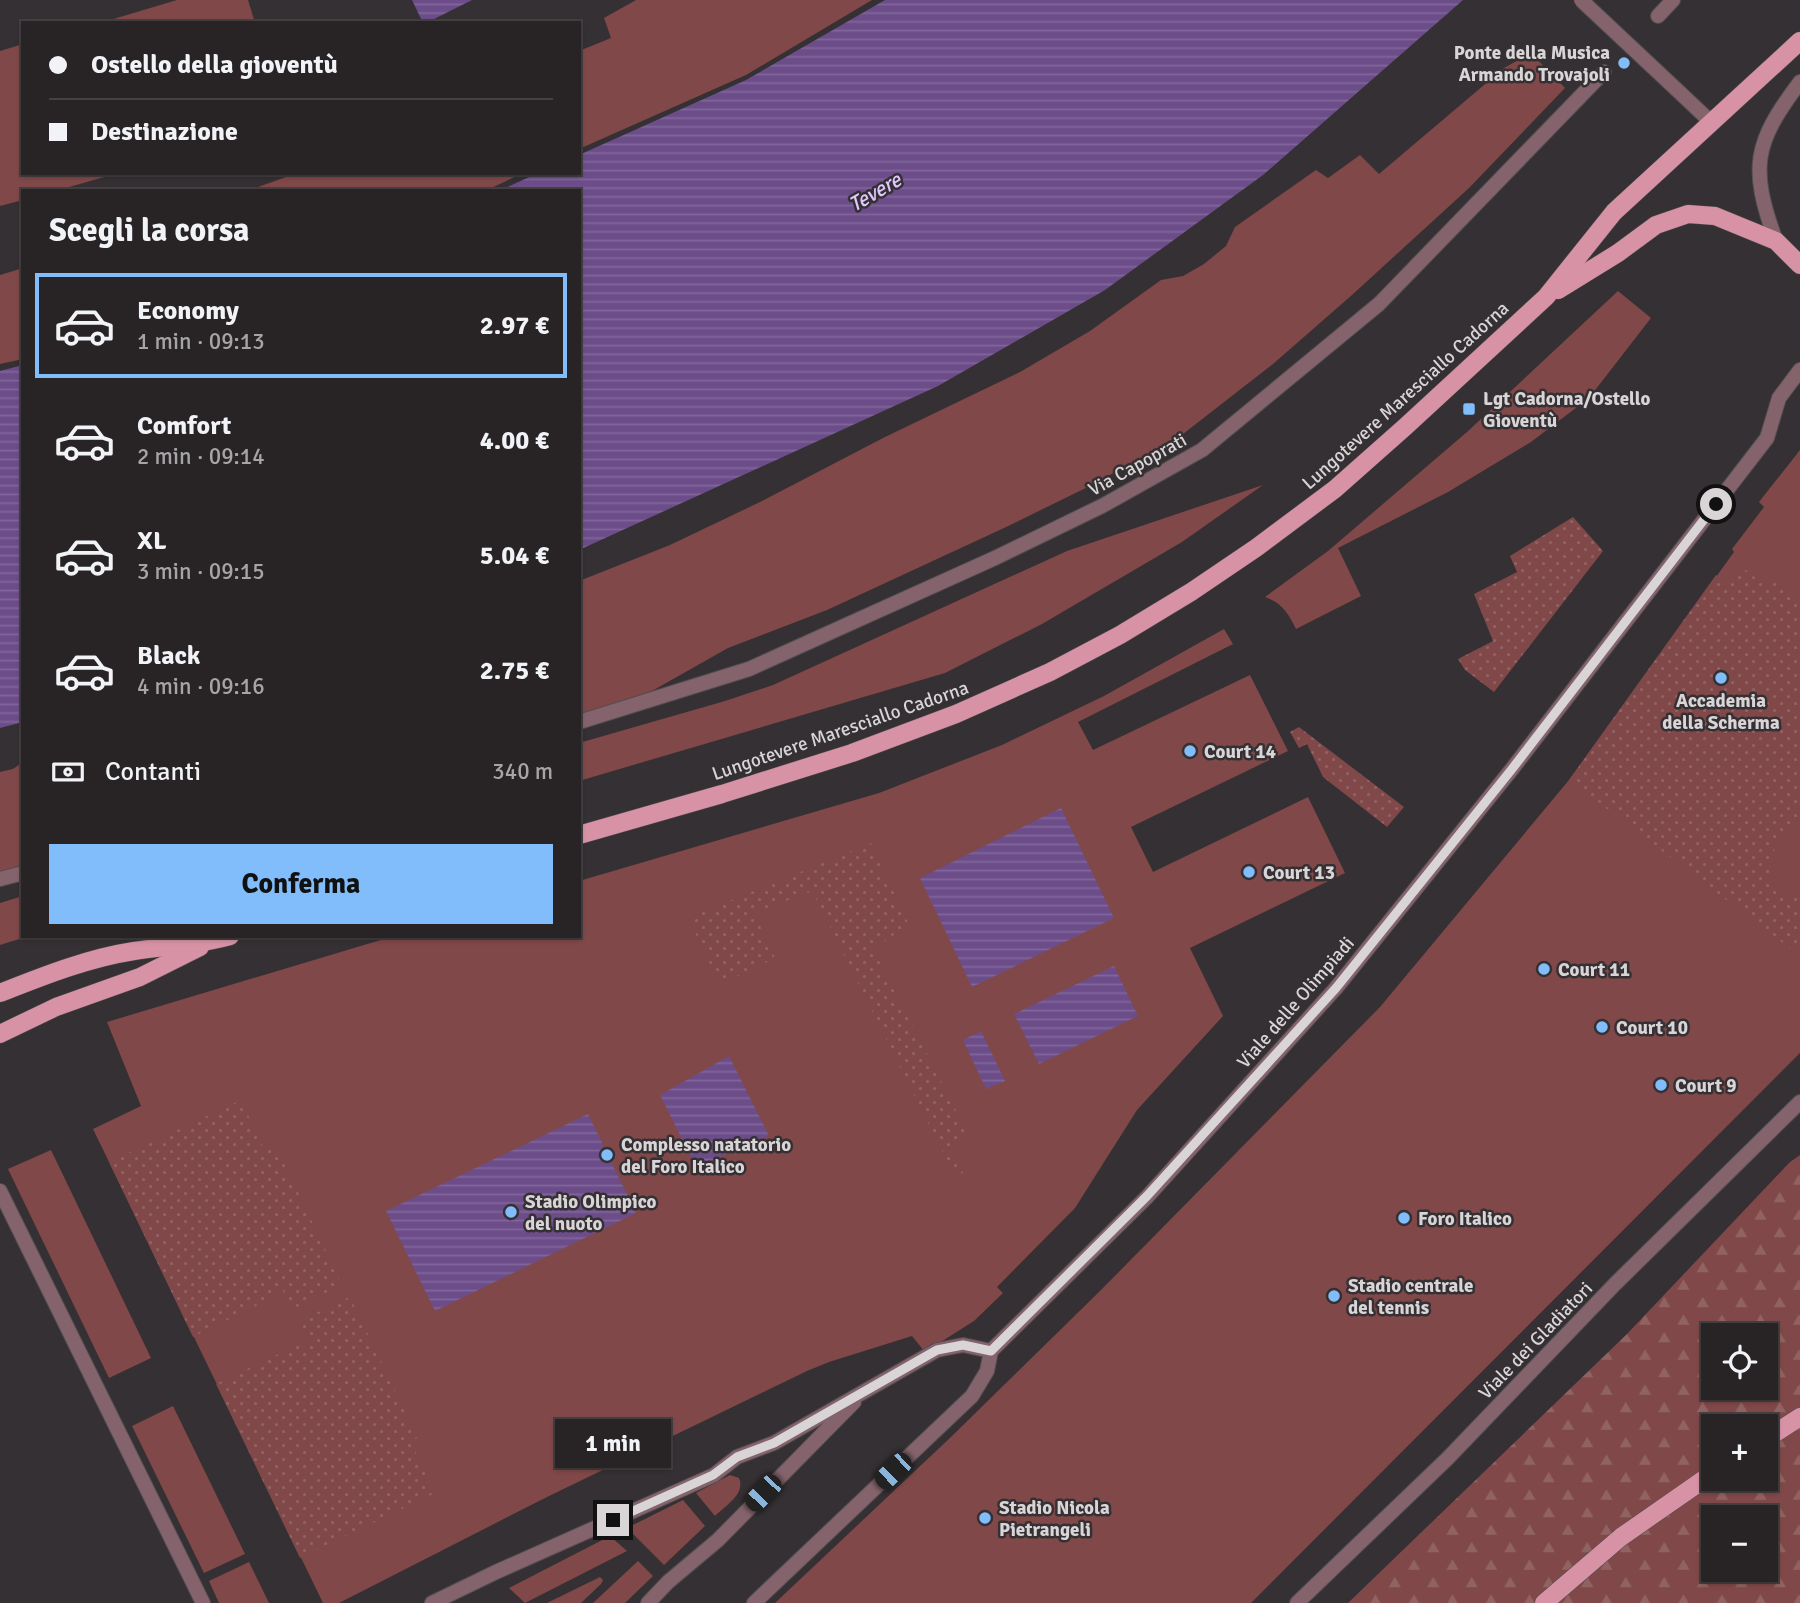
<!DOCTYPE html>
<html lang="it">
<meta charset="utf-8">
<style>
:root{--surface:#282426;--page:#343032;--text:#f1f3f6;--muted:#a5a4a7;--line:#444143;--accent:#81bdfa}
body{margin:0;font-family:Signika,sans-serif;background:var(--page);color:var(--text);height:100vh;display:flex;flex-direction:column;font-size:26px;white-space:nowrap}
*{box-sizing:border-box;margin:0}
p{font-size:23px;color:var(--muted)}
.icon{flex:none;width:38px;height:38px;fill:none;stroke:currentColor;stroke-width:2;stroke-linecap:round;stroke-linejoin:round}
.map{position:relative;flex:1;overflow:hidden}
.drawer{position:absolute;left:21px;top:189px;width:560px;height:749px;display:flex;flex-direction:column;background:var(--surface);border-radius:0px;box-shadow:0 2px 5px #0004,0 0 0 2px var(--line)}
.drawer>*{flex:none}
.banner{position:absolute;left:21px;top:21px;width:560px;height:154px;border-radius:0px;box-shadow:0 2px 5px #0004,0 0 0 2px var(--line);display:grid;align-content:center;height:154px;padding:0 28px;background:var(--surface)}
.controls{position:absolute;left:1701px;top:1323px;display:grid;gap:14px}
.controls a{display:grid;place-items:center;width:77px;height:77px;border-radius:0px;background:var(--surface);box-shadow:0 2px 5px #0004,0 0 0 2px var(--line);font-size:35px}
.end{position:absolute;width:32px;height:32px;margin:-16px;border:9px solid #d9d5d7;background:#111;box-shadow:0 0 0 4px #111}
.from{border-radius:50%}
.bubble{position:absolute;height:49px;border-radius:0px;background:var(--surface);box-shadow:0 2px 5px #0004,0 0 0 2px var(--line);font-size:23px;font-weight:800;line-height:49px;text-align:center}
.car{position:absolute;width:21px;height:42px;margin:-21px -10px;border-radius:9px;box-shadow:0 0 5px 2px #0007;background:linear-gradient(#222 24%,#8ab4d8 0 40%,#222 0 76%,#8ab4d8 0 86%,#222 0)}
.banner b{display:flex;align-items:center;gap:24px;height:66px;font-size:26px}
.banner b+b{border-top:2px solid var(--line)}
.banner i{width:18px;height:18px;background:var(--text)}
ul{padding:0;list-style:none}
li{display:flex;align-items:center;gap:21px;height:105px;margin:0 14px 10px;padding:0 14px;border:4px solid transparent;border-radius:0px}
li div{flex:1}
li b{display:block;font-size:26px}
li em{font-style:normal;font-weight:800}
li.on{border-color:var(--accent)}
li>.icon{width:63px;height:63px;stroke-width:1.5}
h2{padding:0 28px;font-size:32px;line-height:84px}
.pay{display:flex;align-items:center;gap:18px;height:77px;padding:0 28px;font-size:26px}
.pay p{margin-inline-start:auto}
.action{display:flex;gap:14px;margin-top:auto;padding:14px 28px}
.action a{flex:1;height:80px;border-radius:0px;background:var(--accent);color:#111;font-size:28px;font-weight:800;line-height:80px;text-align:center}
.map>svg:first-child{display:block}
.grass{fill:#804848}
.forest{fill:url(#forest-firs);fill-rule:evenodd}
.park{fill:url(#park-dots)}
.water{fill:url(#water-rules)}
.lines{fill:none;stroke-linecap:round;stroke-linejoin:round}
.lane-casing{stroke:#534e51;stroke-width:16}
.street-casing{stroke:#534e51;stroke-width:16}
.primary-casing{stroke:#534e51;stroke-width:19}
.lane{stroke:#85636c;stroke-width:14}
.street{stroke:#85636c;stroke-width:14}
.primary{stroke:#d793a5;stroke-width:18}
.lane-bridge-casing{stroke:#534e51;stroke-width:16;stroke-linecap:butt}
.lane-bridge{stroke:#85636c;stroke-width:14}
.route{stroke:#d9d5d7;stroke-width:9}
.poi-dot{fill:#81bdfa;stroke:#353033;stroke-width:2.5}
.labels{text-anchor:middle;stroke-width:5;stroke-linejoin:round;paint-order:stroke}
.poi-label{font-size:19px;font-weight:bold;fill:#d9d5d7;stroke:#353033;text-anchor:start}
.street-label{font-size:19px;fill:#d9d5d7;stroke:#353033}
.water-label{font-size:21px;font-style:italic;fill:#e0c7fd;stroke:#353033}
</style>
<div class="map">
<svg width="1800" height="1603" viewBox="0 0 1800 1603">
<defs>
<pattern id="forest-firs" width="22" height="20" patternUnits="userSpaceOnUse" patternTransform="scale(1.75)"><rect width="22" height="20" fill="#804848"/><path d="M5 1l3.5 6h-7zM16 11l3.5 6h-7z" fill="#916262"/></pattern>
<pattern id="park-dots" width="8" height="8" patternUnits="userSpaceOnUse" patternTransform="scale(1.75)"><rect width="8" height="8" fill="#804848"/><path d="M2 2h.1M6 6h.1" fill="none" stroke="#916262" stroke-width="1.8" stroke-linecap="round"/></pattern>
<pattern id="water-rules" width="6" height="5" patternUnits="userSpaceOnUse" patternTransform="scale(1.75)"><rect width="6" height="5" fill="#6c4d8a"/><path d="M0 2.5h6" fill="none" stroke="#80669a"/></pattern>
</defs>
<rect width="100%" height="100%" fill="#353033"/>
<g class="grass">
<path d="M177,0h71l7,23h-155z"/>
<path d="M636,0h236l-126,75 -167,74v-98l32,-13 -7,-20z"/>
<path d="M23,44v129l92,1 -60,17h-32v9l-23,6v-155z"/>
<path d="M1531,53l34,35 -96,100 -117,107 -79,69 -90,70 -91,51 -88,43 -177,82 -99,38 -76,43 -73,24v-134l91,-36 90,-43 125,-65 135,-65 70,-41 71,-51 22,-4 21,-12 22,-18 9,-19 81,-57 12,8 32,-23 19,19 125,-106z"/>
<path d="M297,173h226l-38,18h-238z"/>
<path d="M23,268v91l-23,5v-89z"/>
<path d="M1618,291l33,27 -62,80 -58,44 -83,50 -110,56 23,48 -65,33c-8,-16 -14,-26 -31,-32l63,-46 139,-119z"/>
<path d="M1800,450v603l-549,550h-476l177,-167 149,-146 279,-283 189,-227 165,-228 -2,-3 32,-42 -5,-5z"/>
<path d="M1263,485l-81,57 -140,82 -97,49 -366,108v-38l146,-42 48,-16 294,-134z"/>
<path d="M1224,629l9,15 -155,78 15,28 157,-75 38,76 -157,76 22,45 155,-75 37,76 -155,75 33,68 -86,94 -62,98 -78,79 6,6 -29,28 -49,31 -13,-16 -83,26 -22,9 -262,127 -206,105h-16l-230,-474 48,-23 -34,-84 287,-86h185v-55l300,-88 123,-48 102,-49z"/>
<path d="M23,762v105l-23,7v-102l13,-3z"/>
<path d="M23,896v40h6l-29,9v-42z"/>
<path d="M51,1150l100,208 -42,20 -101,-209z"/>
<path d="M173,1406l72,148 -41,19 -72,-147z"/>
<path d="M730,1475l9,3c7,16 -14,28 -24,38l-19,-23z"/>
<path d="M683,1500l22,26 -41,39 -37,-37z"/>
<path d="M610,1536l17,15 -102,52 -16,-15z"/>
<path d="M638,1561l15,15 -28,27h-32z"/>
<path d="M249,1562l20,41h-50l-10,-22z"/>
<path d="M600,1577l3,3 -2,4 -20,19h-34z"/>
</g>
<path class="forest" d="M1800,1155v448h-452l279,-269 163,-172zM1713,1335h53v53h-53zM1713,1426h53v53h-53zM1713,1517h53v53h-53z"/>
<g class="park">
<path d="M1573,517l30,34 -109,141 -29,-22 -7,-11 35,-18 -19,-47 43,-22 -7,-16z"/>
<path d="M1742,567l25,20 8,-7 25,19v217l-25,32 -6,16 1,19 11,11 11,3h8v59l-231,-176 147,-205 12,9z"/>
<path d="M1299,727l105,80 -17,20 -64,-50 -16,-33 -8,4 -9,-16z"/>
<path d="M871,843l38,82 -36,24 96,187 -18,10 12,27 -8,4 -143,-286 -58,22 21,45 -55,27 -32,-67z"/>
<path d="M241,1100l24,51 11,-5 66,139 -49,24 -12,-22 -5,3 2,5 -85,42 -84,-175z"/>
<path d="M350,1297l66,137 1,4 -6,4 24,51 -135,65 -84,-174 85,-41 3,6 6,-3 -11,-25z"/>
</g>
<g class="water">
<path d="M412,0h60l-46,23h-3z"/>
<path d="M885,0h578l-200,175 -158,115 -167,96 -359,164v-359h-80l39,-18h41v-18l167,-75z"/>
<path d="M23,365v357l-23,6v-357z"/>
<path d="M1061,808l53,110 -142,69 -52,-109z"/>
<path d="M1114,966l24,50 -99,48 -25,-50z"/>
<path d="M981,1031l24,50 -19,8 -23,-49z"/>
<path d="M729,1056l40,80 -73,31 -36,-72z"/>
<path d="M588,1114l48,99 -201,98 -49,-100z"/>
</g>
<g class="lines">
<defs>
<g id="lane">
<path d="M1658,16l15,-16"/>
<path d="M1676,89l35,33"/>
<path d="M579,722l170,-53 246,-111 107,-52 100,-56 177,-146 225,-232"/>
<path d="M0,879l23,-6"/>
<path d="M0,1191l203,412"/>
<path d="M432,1603l64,-31 218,-97 23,-18 37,-14 163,-93 26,-5 28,6"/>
<path d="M648,1603l20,-21 50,-42 136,-138"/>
<path d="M754,1603l218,-207 15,-25 4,-20 156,-154 189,-209 176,-219 255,-331 12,-40 21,-28"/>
</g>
<g id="street">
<path d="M1776,241c-27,-74 -22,-98 24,-159"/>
<path d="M1297,1603l151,-145 167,-174 185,-182"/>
</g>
<g id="primary">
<path d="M1558,290l60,-37 38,-28 32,-11 27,2 61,25 24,24"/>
<path d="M579,835l143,-41 130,-41 104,-39 94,-42 70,-37 71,-43 65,-44 79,-59 70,-62 141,-130 68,-85 186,-171"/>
<path d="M0,993c43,-17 88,-35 134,-42 32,-5 64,-6 96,-15"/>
<path d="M0,1034l56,-27 84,-30 60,-30"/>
<path d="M1766,1439l34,-22"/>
<path d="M1544,1603l77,-66 92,-64"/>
</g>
</defs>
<use href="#lane" class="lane-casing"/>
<use href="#street" class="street-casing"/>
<use href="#primary" class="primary-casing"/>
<use href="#lane" class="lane"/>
<use href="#street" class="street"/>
<use href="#primary" class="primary"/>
<defs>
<path id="lane-bridge" d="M1581,0l95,89"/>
</defs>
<use href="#lane-bridge" class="lane-bridge-casing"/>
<use href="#lane-bridge" class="lane-bridge"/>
</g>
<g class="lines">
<path class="route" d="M613,1520l100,-45 24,-18 37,-14 163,-93 26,-5 28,6 156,-155 189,-208 176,-219 204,-265"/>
</g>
<g class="poi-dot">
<circle cx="1624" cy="63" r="7"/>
<rect x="1462" y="402" width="14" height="14" rx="3.5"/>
<circle cx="1721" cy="678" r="7"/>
<circle cx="1190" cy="751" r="7"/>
<circle cx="1249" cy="872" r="7"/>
<circle cx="1544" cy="969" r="7"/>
<circle cx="1602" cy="1027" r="7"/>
<circle cx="1661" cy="1085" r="7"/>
<circle cx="607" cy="1155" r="7"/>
<circle cx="511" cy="1212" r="7"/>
<circle cx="1404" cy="1218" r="7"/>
<circle cx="1334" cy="1296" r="7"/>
<circle cx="985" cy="1518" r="7"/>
</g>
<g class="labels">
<g class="poi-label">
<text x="1610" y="59" text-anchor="end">Ponte della Musica<tspan x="1610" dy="22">Armando Trovajoli</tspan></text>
<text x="1483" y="405">Lgt Cadorna/Ostello<tspan x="1483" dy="22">Gioventù</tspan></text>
<text x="1721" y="707" text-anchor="middle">Accademia<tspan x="1721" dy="22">della Scherma</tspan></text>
<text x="1204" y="758">Court 14</text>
<text x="1263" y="879">Court 13</text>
<text x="1558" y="976">Court 11</text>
<text x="1616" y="1034">Court 10</text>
<text x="1675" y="1092">Court 9</text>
<text x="621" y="1151">Complesso natatorio<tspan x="621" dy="22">del Foro Italico</tspan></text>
<text x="525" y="1208">Stadio Olimpico<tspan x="525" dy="22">del nuoto</tspan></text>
<text x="1418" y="1225">Foro Italico</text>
<text x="1348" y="1292">Stadio centrale<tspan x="1348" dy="22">del tennis</tspan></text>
<text x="999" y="1514">Stadio Nicola<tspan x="999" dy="22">Pietrangeli</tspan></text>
</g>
<g class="street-label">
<text transform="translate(1405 395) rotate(-42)" y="7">Lungotevere Maresciallo Cadorna</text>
<text transform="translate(1137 464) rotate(-29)" y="7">Via Capoprati</text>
<text transform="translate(840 730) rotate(-19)" y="7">Lungotevere Maresciallo Cadorna</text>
<text transform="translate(1295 1002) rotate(-49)" y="7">Viale delle Olimpiadi</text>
<text transform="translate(1535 1340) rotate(-46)" y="7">Viale dei Gladiatori</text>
</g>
<g class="water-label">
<text transform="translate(875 192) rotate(-30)" y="7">Tevere</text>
</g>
</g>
</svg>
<div class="controls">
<a><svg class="icon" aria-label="locate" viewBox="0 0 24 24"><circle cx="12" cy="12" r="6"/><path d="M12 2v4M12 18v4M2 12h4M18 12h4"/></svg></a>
<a>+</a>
<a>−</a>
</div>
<i class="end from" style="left:1716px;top:504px"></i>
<i class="end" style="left:613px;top:1520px"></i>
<div class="bubble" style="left:555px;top:1419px;width:116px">1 min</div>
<i class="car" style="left:893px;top:1471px;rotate:226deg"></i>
<i class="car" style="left:763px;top:1493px;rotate:224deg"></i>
<div class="banner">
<b><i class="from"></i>Ostello della gioventù</b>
<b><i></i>Destinazione</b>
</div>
<section class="drawer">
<h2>Scegli la corsa</h2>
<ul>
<li class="on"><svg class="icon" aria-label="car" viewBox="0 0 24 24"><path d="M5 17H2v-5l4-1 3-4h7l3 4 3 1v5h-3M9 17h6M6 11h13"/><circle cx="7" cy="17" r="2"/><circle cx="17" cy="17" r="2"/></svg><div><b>Economy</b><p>1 min · 09:13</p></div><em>2.97 €</em></li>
<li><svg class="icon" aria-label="car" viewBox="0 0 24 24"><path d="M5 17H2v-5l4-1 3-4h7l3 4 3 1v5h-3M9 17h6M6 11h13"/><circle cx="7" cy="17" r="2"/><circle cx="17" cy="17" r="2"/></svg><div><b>Comfort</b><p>2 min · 09:14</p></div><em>4.00 €</em></li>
<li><svg class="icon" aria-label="car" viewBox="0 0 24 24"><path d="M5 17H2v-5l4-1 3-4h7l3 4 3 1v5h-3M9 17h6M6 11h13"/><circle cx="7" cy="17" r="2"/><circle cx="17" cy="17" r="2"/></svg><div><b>XL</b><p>3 min · 09:15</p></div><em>5.04 €</em></li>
<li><svg class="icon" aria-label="car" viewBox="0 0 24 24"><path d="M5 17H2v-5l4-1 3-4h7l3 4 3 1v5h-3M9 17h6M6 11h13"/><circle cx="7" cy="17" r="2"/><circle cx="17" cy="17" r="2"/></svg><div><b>Black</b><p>4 min · 09:16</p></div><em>2.75 €</em></li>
</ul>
<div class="pay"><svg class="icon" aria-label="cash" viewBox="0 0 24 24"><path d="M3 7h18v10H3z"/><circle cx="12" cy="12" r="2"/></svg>Contanti<p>340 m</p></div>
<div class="action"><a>Conferma</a></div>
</section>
</div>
